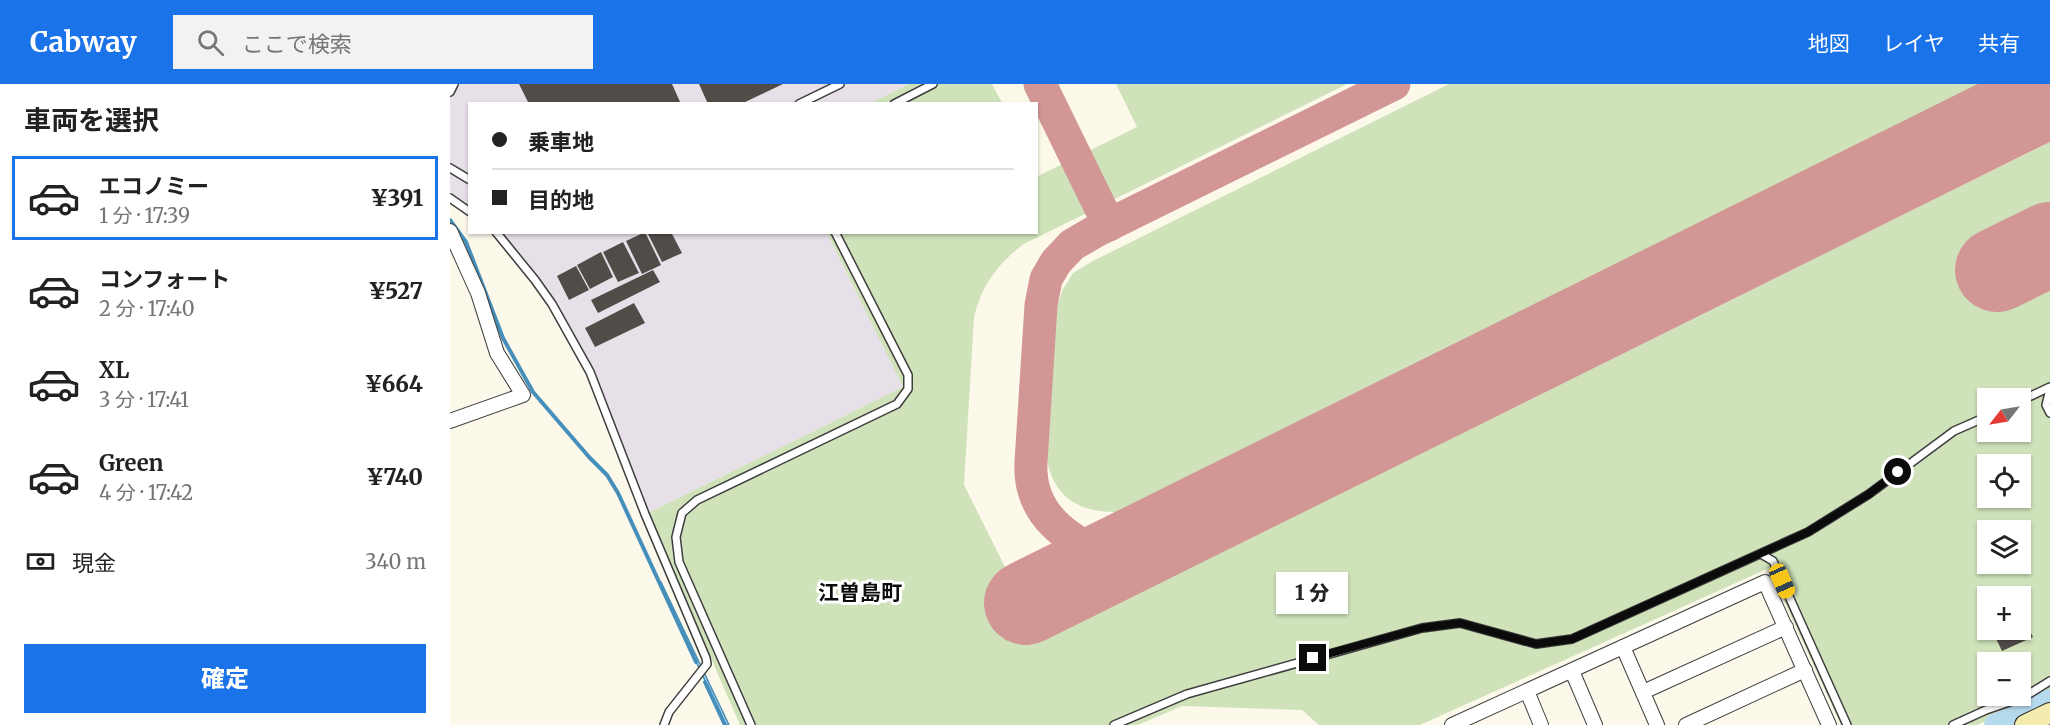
<!DOCTYPE html>
<html lang="ja">
<meta charset="utf-8">
<style>
:root{--surface:#fff;--page:#f2f2f2;--text:#222;--muted:#767676;--line:#e0e0e0;--accent:#1a73e8}
body{margin:0;font-family:Merriweather,"Noto Sans JP",serif;background:var(--page);color:var(--text);height:100vh;display:flex;flex-direction:column;font-size:22px;white-space:nowrap}
*{box-sizing:border-box;margin:0}
p{font-size:20px;color:var(--muted)}
.icon{flex:none;width:33px;height:33px;fill:none;stroke:currentColor;stroke-width:2;stroke-linecap:round;stroke-linejoin:round}
.map{position:relative;flex:1;overflow:hidden}
.details{display:flex;flex-direction:column;background:var(--surface);width:450px}
.details>*{flex:none}
.banner{position:absolute;left:18px;top:18px;width:570px;height:132px;border-radius:0px;box-shadow:0 2px 4px #0004;display:grid;align-content:center;height:132px;padding:0 24px;background:var(--surface)}
.needle{width:39px;rotate:239deg}
.buttons{position:absolute;left:1527px;top:304px;display:grid;gap:12px}
.buttons a{display:grid;place-items:center;width:54px;height:54px;border-radius:0px;background:var(--surface);box-shadow:0 2px 4px #0004;font-size:30px}
.end{position:absolute;width:27px;height:27px;margin:-14px;border:8px solid #0b0b0b;background:#fff;box-shadow:0 0 0 3px #fff}
.from{border-radius:50%}
.bubble{position:absolute;height:42px;border-radius:0px;background:var(--surface);box-shadow:0 2px 4px #0004;font-size:20px;font-weight:800;line-height:42px;text-align:center}
.car{position:absolute;width:18px;height:36px;margin:-18px -9px;border-radius:8px;box-shadow:0 0 4px 2px #0007;background:linear-gradient(#f5c518 24%,#345 0 40%,#f5c518 0 76%,#345 0 86%,#f5c518 0)}
.banner b{display:flex;align-items:center;gap:21px;height:57px;font-size:22px}
.banner b+b{border-top:2px solid var(--line)}
.banner i{width:15px;height:15px;background:var(--text)}
ul{padding:0;list-style:none}
li{display:flex;align-items:center;gap:18px;height:84px;margin:0 12px 9px;padding:0 12px;border:3px solid transparent;border-radius:0px}
li div{flex:1}
li b{display:block;font-size:22px}
li em{font-style:normal;font-weight:800}
li.current{border-color:var(--accent)}
li>.icon{width:54px;height:54px;stroke-width:1.5}
h2{padding:0 24px;font-size:27px;line-height:72px}
.pay{display:flex;align-items:center;gap:15px;height:66px;padding:0 24px;font-size:22px}
.pay p{margin-inline-start:auto}
.cta{display:flex;gap:12px;margin-top:auto;padding:12px 24px}
.cta a{flex:1;height:69px;border-radius:0px;background:var(--accent);color:#fff;font-size:24px;font-weight:800;line-height:69px;text-align:center}
header{display:flex;align-items:center;gap:36px;box-sizing:border-box;height:84px;padding:0 30px;background:var(--accent);color:#fff}
header strong{font-size:28px}
nav{display:flex;gap:33px;margin-inline-start:auto;font-size:21px}
.search{width:420px;height:54px;background:var(--page);display:flex;align-items:center;gap:15px;box-sizing:border-box;padding:0 21px;border-radius:0px;color:var(--muted);font-size:22px}
main{display:flex;flex:1;min-height:0}
.map>svg:first-child{display:block}
.industrial{fill:#e8e0e9}
.green{fill:#cfe2ba;fill-rule:evenodd}
.water{fill:#b6daed;stroke:#478fbb;stroke-width:1.5}
.lines{fill:none;stroke-linecap:round;stroke-linejoin:round}
.stream{stroke:#478fbb;stroke-width:4}
.river{stroke:#b6daed;stroke-width:22}
.taxiway{stroke:#d29794;stroke-width:33}
.runway{stroke:#d29794;stroke-width:84}
.building{fill:#524c49}
.lane-casing{stroke:#3e3e3e;stroke-width:10}
.street-casing{stroke:#3e3e3e;stroke-width:16}
.secondary-casing{stroke:#2d2d2d;stroke-width:22}
.lane{stroke:#fff;stroke-width:7}
.street{stroke:#fff;stroke-width:14}
.secondary{stroke:#f4ebae;stroke-width:20}
.route{stroke:#0b0b0b;stroke-width:8}
.labels{text-anchor:middle;stroke-width:6;stroke-linejoin:round;paint-order:stroke}
.quarter-label{font-size:21px;font-weight:bold;fill:#0b0b0b;stroke:#fff}
</style>
<header>
<strong>Cabway</strong>
<div class="search"><svg class="icon" aria-label="search" viewBox="0 0 24 24"><circle cx="10" cy="10" r="6"/><path d="M15 15l6 6"/></svg>ここで検索</div>
<nav><a>地図</a><a>レイヤ</a><a>共有</a></nav>
</header>
<main>
<section class="details">
<h2>車両を選択</h2>
<ul>
<li class="current"><svg class="icon" aria-label="car" viewBox="0 0 24 24"><path d="M5 17H2v-5l4-1 3-4h7l3 4 3 1v5h-3M9 17h6M6 11h13"/><circle cx="7" cy="17" r="2"/><circle cx="17" cy="17" r="2"/></svg><div><b>エコノミー</b><p>1 分 · 17:39</p></div><em>¥391</em></li>
<li><svg class="icon" aria-label="car" viewBox="0 0 24 24"><path d="M5 17H2v-5l4-1 3-4h7l3 4 3 1v5h-3M9 17h6M6 11h13"/><circle cx="7" cy="17" r="2"/><circle cx="17" cy="17" r="2"/></svg><div><b>コンフォート</b><p>2 分 · 17:40</p></div><em>¥527</em></li>
<li><svg class="icon" aria-label="car" viewBox="0 0 24 24"><path d="M5 17H2v-5l4-1 3-4h7l3 4 3 1v5h-3M9 17h6M6 11h13"/><circle cx="7" cy="17" r="2"/><circle cx="17" cy="17" r="2"/></svg><div><b>XL</b><p>3 分 · 17:41</p></div><em>¥664</em></li>
<li><svg class="icon" aria-label="car" viewBox="0 0 24 24"><path d="M5 17H2v-5l4-1 3-4h7l3 4 3 1v5h-3M9 17h6M6 11h13"/><circle cx="7" cy="17" r="2"/><circle cx="17" cy="17" r="2"/></svg><div><b>Green</b><p>4 分 · 17:42</p></div><em>¥740</em></li>
</ul>
<div class="pay"><svg class="icon" aria-label="cash" viewBox="0 0 24 24"><path d="M3 7h18v10H3z"/><circle cx="12" cy="12" r="2"/></svg>現金<p>340 m</p></div>
<div class="cta"><a>確定</a></div>
</section>
<div class="map">
<svg width="1600" height="641" viewBox="0 0 1600 641">
<rect width="100%" height="100%" fill="#fcf9eb"/>
<g class="industrial">
<path d="M0,0h459l-40,20h-399l-1,101 -19,-13z"/>
<path d="M51,149h326l76,154 -255,126 -54,-139 -45,-81z"/>
</g>
<g class="green">
<path d="M459,0h83l10,19 -133,1z"/>
<path d="M666,0h231l-323,160c-26,19 -42,41 -50,73l-10,168 78,156 1008,-499v551l-73,32h-136l-72,-157 -349,157h-101l-17,-15 -120,-4 -44,19h-398l-92,-212 255,-126 -76,-154 209,-1 1,-58 1,2 99,-49zM1538,315h32v33h-32zM1538,381h32v33h-32zM1538,447h32v33h-32zM1538,513h32v33h-32zM1538,579h32v33h-32z"/>
<path d="M999,0h532l-864,428c-41,1 -67,-18 -71,-60l10,-141 6,-20 11,-18 18,-11z"/>
</g>
<path class="water" d="M211,498l68,143h-3l-67,-142z"/>
<g class="lines">
<g class="stream">
<path d="M0,136l16,22 37,96 30,54 56,65 18,18 11,18 78,169"/>
<path d="M255,598l20,43"/>
</g>
<path class="river" d="M1545,641l55,-25"/>
<g class="taxiway">
<path d="M590,0l69,141"/>
<path d="M661,476c-42,-20 -83,-44 -80,-98l10,-157 5,-26 10,-17 16,-17 24,-14 298,-147"/>
</g>
<g class="runway">
<path d="M1547,186l53,-26"/>
<path d="M576,519l1024,-508"/>
</g>
</g>
<g class="building">
<path d="M69,0h153l9,20h-152z"/>
<path d="M249,0h84l-42,20h-33z"/>
<path d="M195,148l16,33 -19,9 -16,-33z"/>
<path d="M197,148h24l11,21 -20,9z"/>
<path d="M173,158l16,31 -21,9 -15,-30z"/>
<path d="M151,168l12,25 -23,12 -13,-24z"/>
<path d="M126,182l13,24 -20,10 -12,-24z"/>
<path d="M203,186l7,12 -62,31 -7,-13z"/>
<path d="M184,219l11,20 -50,24 -10,-19z"/>
<path d="M1570,528l13,25 -31,14 -10,-21h28z"/>
</g>
<g class="lines">
<defs>
<g id="lane">
<path d="M0,8l4,-8"/>
<path d="M349,20l41,-20"/>
<path d="M444,20l39,-20"/>
<path d="M0,84l20,12"/>
<path d="M0,114l20,14"/>
<path d="M46,148l39,48 17,24 38,68 55,142 61,144 1,6 -38,48 -5,13"/>
<path d="M1600,305l-4,16 4,8"/>
<path d="M1570,317l30,-14"/>
<path d="M1311,470l12,7 74,164"/>
<path d="M301,641l-72,-163 -3,-25 6,-24 15,-13 200,-96 11,-15v-14l-73,-143"/>
<path d="M664,641l73,-31 235,-66 38,-5 76,21 36,-5 236,-107 61,-38 85,-63 34,-15"/>
<path d="M1503,641l33,-15 38,-13 26,-16"/>
</g>
<g id="street">
<path d="M0,147l28,62 19,60 26,42 -73,26"/>
<path d="M1173,563l34,78"/>
<path d="M1122,587l23,54"/>
<path d="M1077,607l14,34"/>
<path d="M1193,608l143,-65"/>
<path d="M1002,641l313,-143 64,143"/>
<path d="M1236,641l119,-55"/>
</g>
<path id="secondary" d="M1575,641l25,-12"/>
</defs>
<use href="#lane" class="lane-casing"/>
<use href="#street" class="street-casing"/>
<use href="#secondary" class="secondary-casing"/>
<use href="#lane" class="lane"/>
<use href="#street" class="street"/>
<use href="#secondary" class="secondary"/>
</g>
<g class="lines">
<path class="route" d="M863,574l109,-30 38,-5 76,21 36,-5 236,-107 61,-38 29,-22"/>
</g>
<g class="labels">
<g class="quarter-label">
<text x="410" y="516">江曽島町</text>
</g>
</g>
</svg>
<div class="buttons">
<a><svg class="needle" viewBox="-14 -14 28 28"><path d="M0-13l5 13h-10z" fill="#e53935"/><path d="M0 13l5-13h-10z" fill="#767676"/></svg></a>
<a><svg class="icon" aria-label="locate" viewBox="0 0 24 24"><circle cx="12" cy="12" r="6"/><path d="M12 2v4M12 18v4M2 12h4M18 12h4"/></svg></a>
<a><svg class="icon" aria-label="layers" viewBox="0 0 24 24"><path d="M12 4l9 5-9 5-9-5zM3 14l9 5 9-5"/></svg></a>
<a>+</a>
<a>−</a>
</div>
<i class="end from" style="left:1448px;top:388px"></i>
<i class="end" style="left:863px;top:574px"></i>
<div class="bubble" style="left:826px;top:488px;width:72px">1 分</div>
<i class="car" style="left:1332px;top:497px;rotate:156deg"></i>
<div class="banner">
<b><i class="from"></i>乗車地</b>
<b><i></i>目的地</b>
</div>
</div>
</main>
